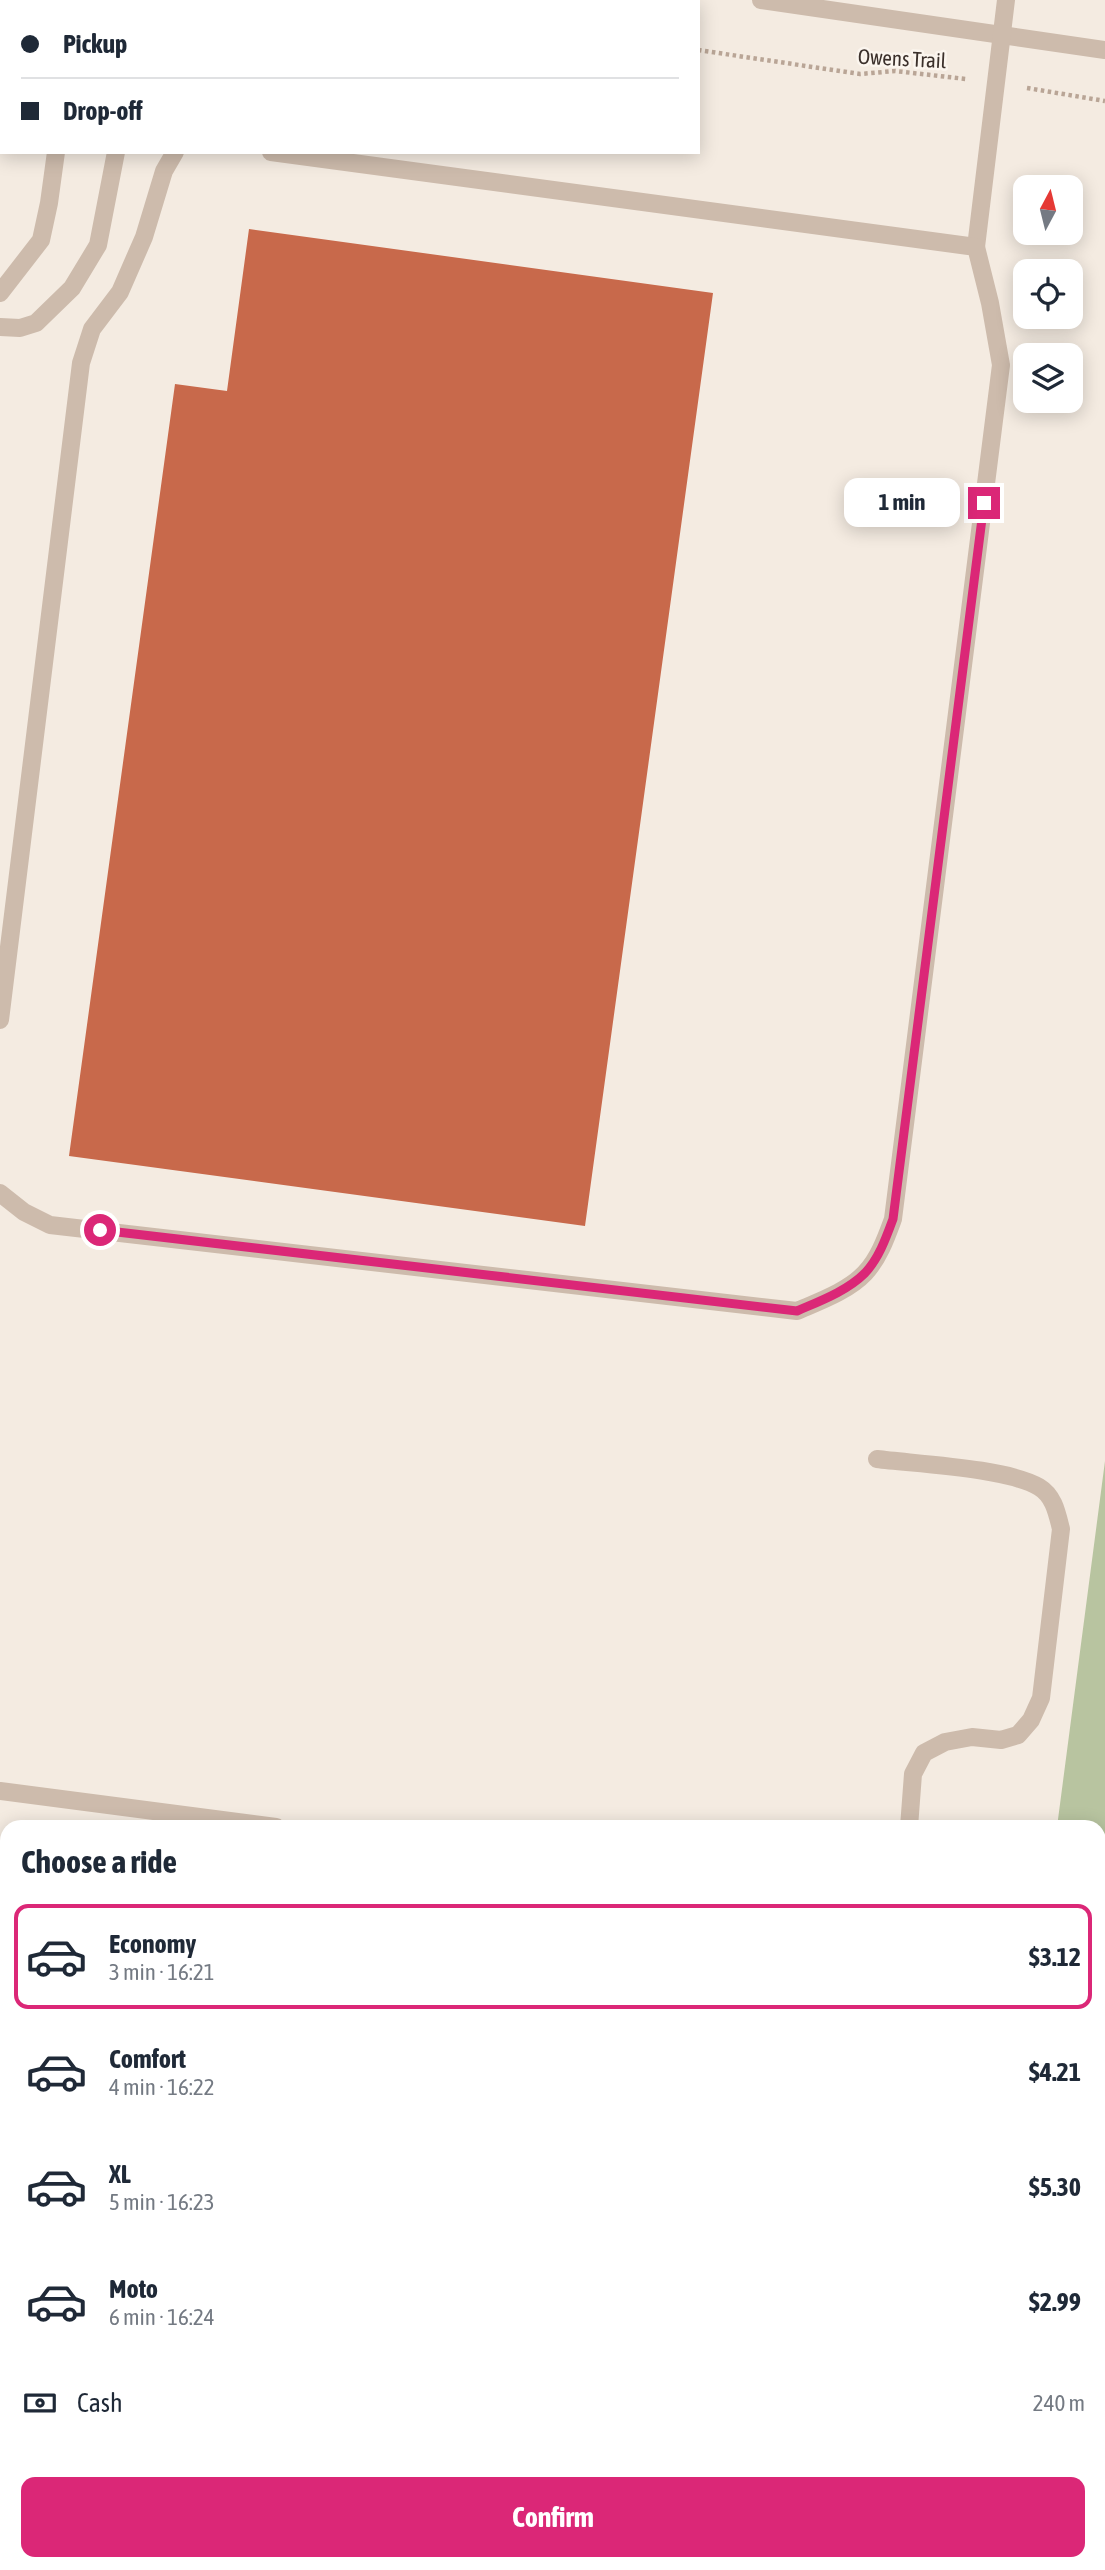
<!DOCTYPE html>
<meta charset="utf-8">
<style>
:root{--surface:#fff;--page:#f2f2f3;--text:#1f2937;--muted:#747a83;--line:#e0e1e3;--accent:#db2777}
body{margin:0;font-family:"Asap Condensed",sans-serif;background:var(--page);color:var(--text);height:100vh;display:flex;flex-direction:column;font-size:26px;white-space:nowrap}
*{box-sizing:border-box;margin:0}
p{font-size:23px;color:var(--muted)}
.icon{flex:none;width:38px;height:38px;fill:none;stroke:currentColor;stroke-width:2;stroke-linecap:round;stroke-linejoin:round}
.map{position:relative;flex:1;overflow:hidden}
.drawer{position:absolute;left:0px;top:1820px;width:1106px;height:751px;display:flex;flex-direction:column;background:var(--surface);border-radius:21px 21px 0 0;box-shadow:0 4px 18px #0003}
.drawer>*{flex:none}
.hud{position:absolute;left:0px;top:0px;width:700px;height:154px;box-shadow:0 4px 18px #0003;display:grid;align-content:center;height:154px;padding:0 21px;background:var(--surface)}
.needle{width:46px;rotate:7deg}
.controls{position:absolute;left:1013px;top:175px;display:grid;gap:14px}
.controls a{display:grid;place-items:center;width:70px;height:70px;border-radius:14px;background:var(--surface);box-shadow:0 4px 18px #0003;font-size:35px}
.end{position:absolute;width:32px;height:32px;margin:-16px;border:9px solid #db2777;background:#fff;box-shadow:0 0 0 4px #fff}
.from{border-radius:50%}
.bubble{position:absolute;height:49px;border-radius:14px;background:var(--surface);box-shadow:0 4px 18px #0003;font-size:23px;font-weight:700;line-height:49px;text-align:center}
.hud b{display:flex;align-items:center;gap:24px;height:66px;font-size:26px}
.hud b+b{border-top:2px solid var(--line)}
.hud i{width:18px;height:18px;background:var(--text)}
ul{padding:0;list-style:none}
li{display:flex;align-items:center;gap:21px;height:105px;margin:0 14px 10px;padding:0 7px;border:4px solid transparent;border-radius:14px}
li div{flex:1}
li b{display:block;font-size:26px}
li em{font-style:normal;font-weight:700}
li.on{border-color:var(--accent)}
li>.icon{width:63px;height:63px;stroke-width:1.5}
h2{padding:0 21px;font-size:32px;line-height:84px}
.pay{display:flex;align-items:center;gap:18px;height:77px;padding:0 21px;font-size:26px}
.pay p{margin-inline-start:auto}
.button{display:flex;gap:14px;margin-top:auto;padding:14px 21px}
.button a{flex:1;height:80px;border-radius:14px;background:var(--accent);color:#fff;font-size:28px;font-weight:700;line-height:80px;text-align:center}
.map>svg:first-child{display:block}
.green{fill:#b8c4a0}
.building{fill:#c8694b}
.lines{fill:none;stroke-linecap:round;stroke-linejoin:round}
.path{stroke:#b9a596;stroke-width:4.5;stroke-dasharray:3.5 3.5;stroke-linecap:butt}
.minor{stroke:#cdbbac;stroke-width:18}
.route{stroke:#db2777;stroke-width:9}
.labels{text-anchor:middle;stroke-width:5;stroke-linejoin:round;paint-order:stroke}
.street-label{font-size:21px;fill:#3b302b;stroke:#fbf5ee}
</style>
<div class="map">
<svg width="1105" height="2570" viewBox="0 0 1105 2570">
<rect width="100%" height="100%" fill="#f4ebe1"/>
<path class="green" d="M1105,1461v436l-6,-1v-69h-42z"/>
<g class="building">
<path d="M249,229l464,64 -128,933 -516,-70 106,-772 52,7z"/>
<path d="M0,1853h7v131h-3l-1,6h-3z"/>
<path d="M1103,2010h2v116l-6,-1v-71z"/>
<path d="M1,2211h6v141l-7,-1z"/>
<path d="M1103,2346h2v101l-6,-1v-92h3z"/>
<path d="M1099,2475l6,1v94h-17l1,-6h10z"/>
<path d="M0,2495l7,1v68h57l-1,6h-63z"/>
<path d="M87,2564h114l-1,6h-114z"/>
<path d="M254,2564h51l-4,6h-51z"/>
<path d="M326,2564h55l-4,6h-55z"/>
<path d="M604,2564h74l16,1v5h-90z"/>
</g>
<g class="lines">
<g class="path">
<path d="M440,0l12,2"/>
<path d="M698,50l162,24 35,-3 71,8"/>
<path d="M1027,88l78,13"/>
<path d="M1099,1869l6,1"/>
</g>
<g class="minor">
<path d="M761,0l344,50"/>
<path d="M76,2l1,-2"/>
<path d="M139,2v-2"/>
<path d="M381,2v-2"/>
<path d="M976,247l30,-247"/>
<path d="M0,293l41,-53 8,-37 7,-51"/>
<path d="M0,327l20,1 16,-5 36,-35 26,-43 18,-93"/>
<path d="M0,1020l81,-657 11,-34 28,-37 24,-55 20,-66 11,-19"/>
<path d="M0,1193l24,19 26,13 747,86c23,-10 51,-20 68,-38 14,-15 21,-35 28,-54l108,-854 -11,-62 -14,-56 -705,-95"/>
<path d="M877,1459c39,5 130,9 162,28 15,9 18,26 22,42l-20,169 -10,22 -13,15 -17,5 -29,-3 -27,5 -21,11 -11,21 -4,53"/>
<path d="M0,1791l276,36"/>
<path d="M1099,1925l6,1"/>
<path d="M0,2104l7,1"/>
<path d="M1099,2245l6,1"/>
<path d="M0,2433l7,1"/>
<path d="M527,2570l1,-6"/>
<path d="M848,2570v-6"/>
<path d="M965,2570v-6"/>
</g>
</g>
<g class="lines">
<path class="route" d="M100,1230l697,81c23,-10 50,-20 68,-38 14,-15 21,-35 28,-54l91,-716"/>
</g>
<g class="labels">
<g class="street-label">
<text transform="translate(902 59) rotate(3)" y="7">Owens Trail</text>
</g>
</g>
</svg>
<div class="controls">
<a><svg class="needle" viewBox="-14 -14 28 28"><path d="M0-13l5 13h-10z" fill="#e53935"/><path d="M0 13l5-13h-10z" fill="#747a83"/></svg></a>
<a><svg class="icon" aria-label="locate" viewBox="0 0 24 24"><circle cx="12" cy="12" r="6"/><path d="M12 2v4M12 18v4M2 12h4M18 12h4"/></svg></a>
<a><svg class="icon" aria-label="layers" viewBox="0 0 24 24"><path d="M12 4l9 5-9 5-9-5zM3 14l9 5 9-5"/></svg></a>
</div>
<i class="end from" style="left:100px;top:1230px"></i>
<i class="end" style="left:984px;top:503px"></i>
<div class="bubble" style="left:844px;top:478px;width:116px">1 min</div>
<div class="hud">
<b><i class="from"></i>Pickup</b>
<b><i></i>Drop-off</b>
</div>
<section class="drawer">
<h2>Choose a ride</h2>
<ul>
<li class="on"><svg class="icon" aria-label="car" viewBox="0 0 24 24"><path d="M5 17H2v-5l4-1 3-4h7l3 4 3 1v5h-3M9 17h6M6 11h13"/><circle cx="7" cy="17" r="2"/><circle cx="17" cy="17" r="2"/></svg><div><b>Economy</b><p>3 min · 16:21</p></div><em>$3.12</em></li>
<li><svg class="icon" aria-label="car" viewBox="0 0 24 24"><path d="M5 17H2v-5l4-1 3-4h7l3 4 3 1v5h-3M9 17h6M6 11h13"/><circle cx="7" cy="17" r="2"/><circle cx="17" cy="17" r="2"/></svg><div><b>Comfort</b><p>4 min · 16:22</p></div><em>$4.21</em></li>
<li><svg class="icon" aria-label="car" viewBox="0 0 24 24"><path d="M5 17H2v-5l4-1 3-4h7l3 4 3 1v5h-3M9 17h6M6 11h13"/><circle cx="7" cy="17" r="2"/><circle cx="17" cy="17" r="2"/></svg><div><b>XL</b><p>5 min · 16:23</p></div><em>$5.30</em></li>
<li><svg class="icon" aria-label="car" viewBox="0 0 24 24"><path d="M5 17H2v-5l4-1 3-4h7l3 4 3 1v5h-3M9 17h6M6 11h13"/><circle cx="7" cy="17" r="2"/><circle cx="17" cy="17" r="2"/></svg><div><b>Moto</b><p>6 min · 16:24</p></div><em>$2.99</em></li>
</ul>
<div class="pay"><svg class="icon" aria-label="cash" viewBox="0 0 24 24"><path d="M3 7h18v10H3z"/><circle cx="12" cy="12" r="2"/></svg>Cash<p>240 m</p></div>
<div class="button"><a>Confirm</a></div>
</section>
</div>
